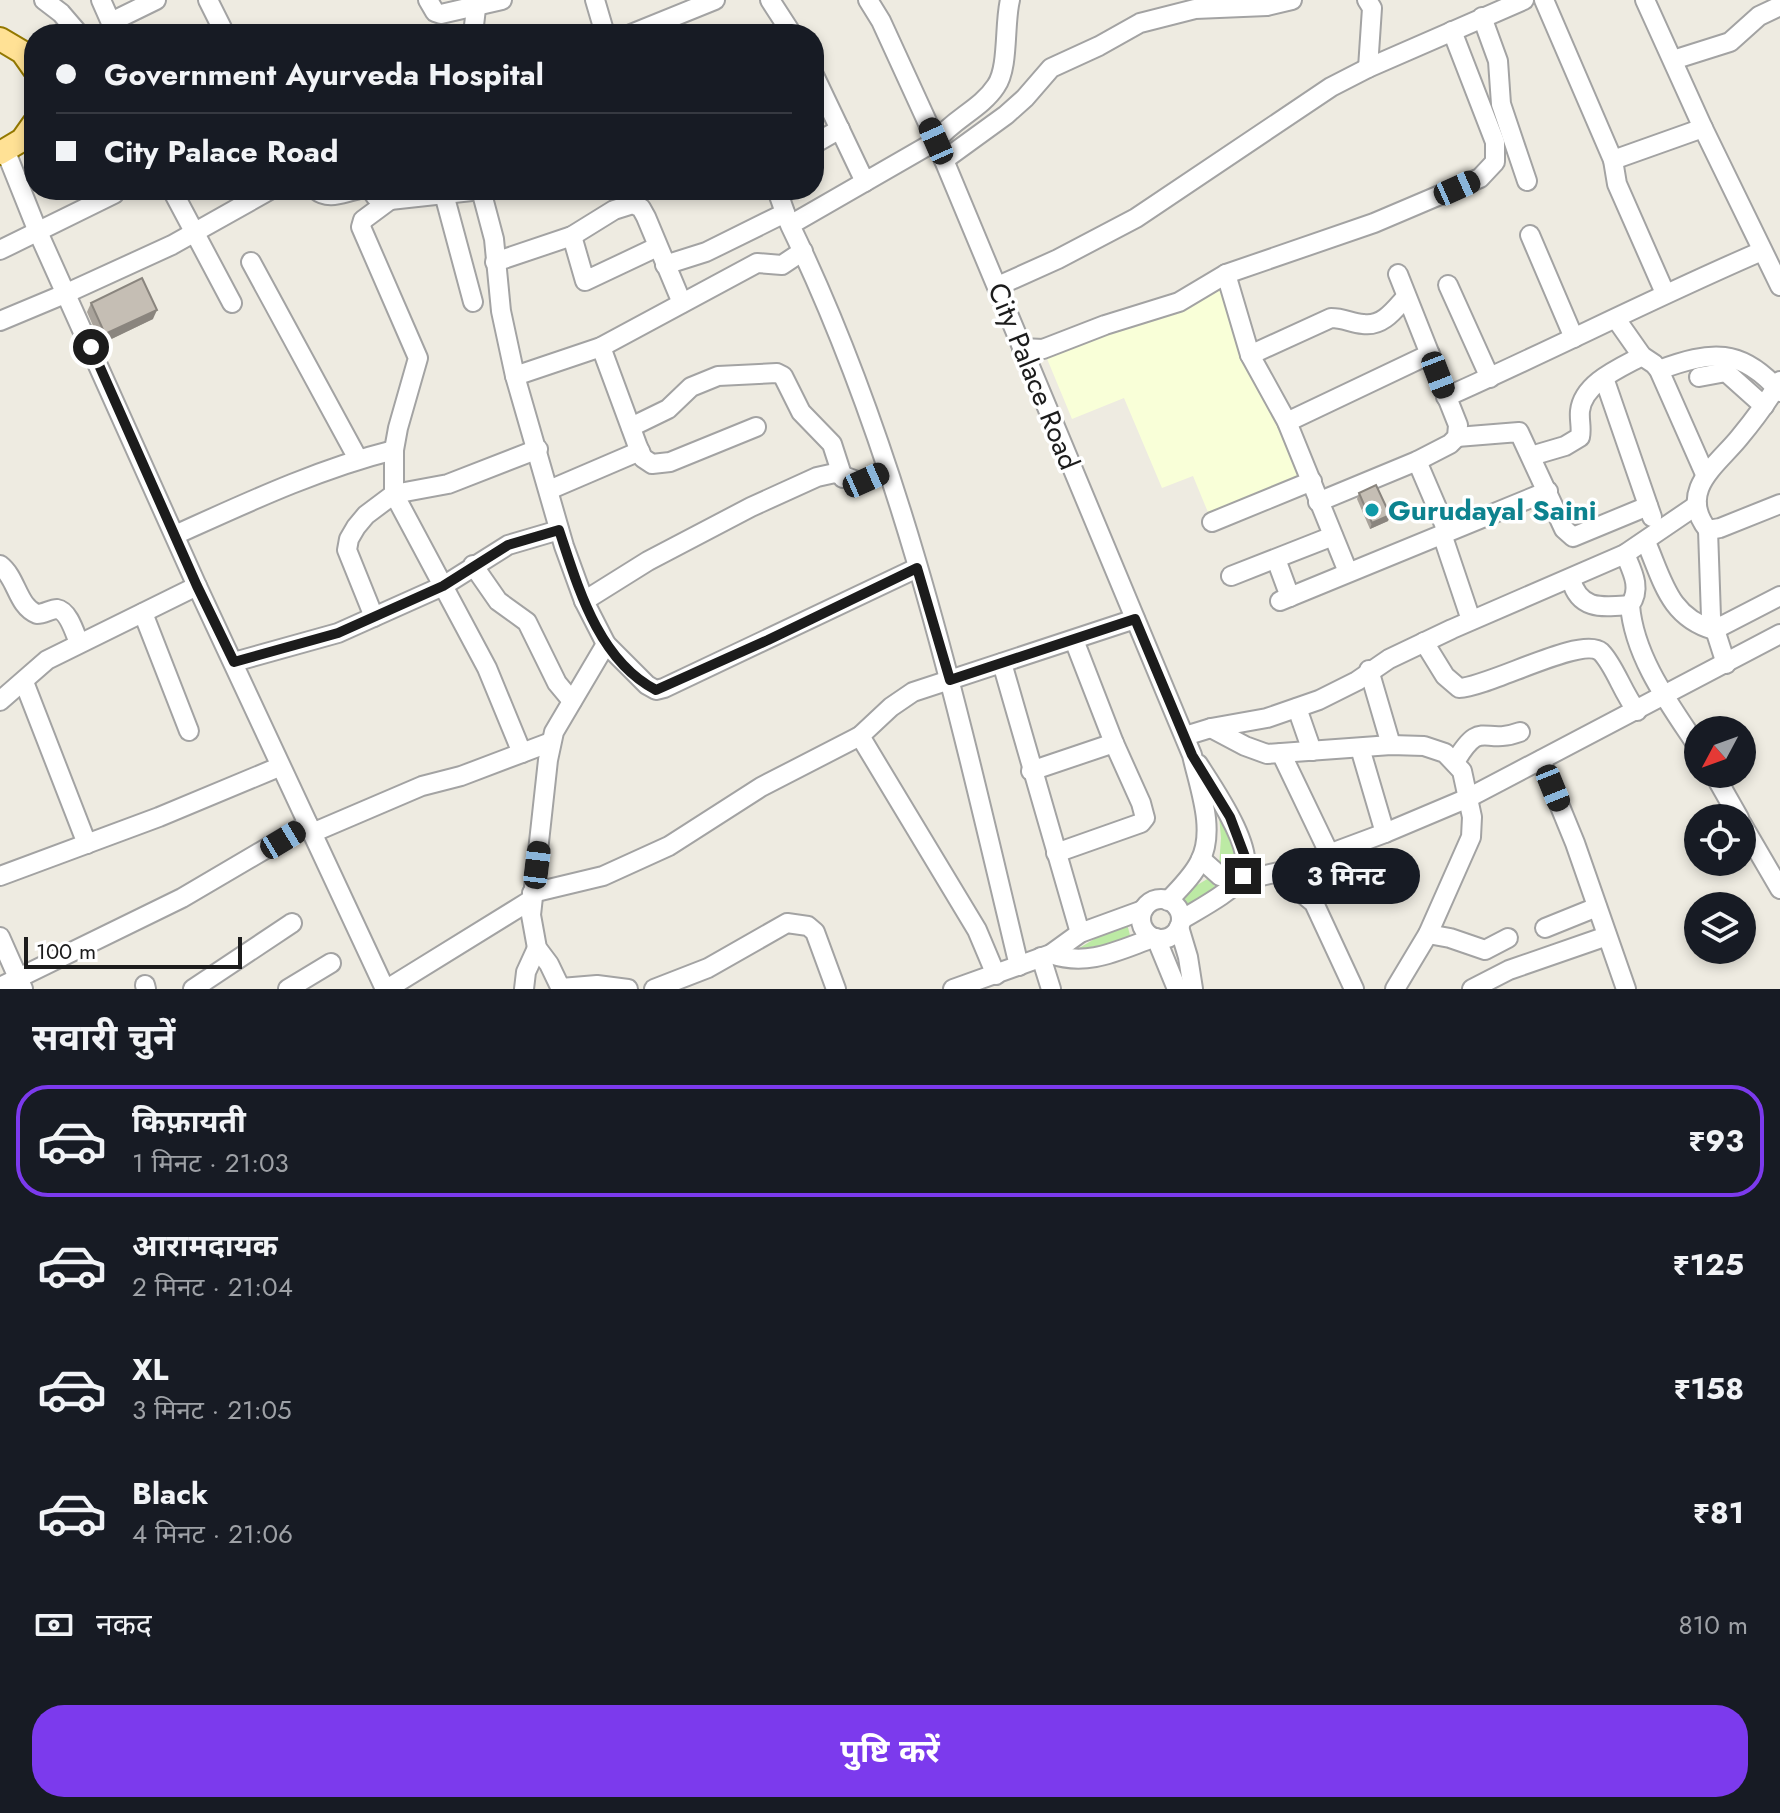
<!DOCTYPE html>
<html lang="hi">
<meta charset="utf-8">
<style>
:root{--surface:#171b24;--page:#242831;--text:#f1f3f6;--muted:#9ea1a6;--line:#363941;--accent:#7c3aed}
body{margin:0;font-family:Jost,"Noto Sans Devanagari",sans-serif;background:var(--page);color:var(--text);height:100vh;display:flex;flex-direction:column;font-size:30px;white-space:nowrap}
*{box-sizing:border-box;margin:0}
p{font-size:26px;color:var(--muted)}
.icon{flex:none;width:44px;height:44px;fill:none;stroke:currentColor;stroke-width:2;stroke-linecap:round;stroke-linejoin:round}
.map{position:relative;height:989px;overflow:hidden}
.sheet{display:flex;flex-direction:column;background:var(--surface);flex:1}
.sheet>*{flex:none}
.guide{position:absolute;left:24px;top:24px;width:800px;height:176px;border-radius:32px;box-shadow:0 4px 12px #0003;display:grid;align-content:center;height:176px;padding:0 32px;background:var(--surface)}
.needle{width:52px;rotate:229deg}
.buttons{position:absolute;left:1684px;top:716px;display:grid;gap:16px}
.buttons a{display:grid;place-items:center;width:72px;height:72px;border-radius:50%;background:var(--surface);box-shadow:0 4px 12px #0003;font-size:40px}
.scale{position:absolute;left:24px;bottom:20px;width:218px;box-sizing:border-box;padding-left:8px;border:4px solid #1c1c1c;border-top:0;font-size:22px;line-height:28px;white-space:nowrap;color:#1c1c1c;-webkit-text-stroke:6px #fff;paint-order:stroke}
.end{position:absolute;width:36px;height:36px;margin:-18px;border:10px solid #1c1c1c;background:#fff;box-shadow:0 0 0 4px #fff}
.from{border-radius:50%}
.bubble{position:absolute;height:56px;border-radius:28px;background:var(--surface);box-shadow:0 4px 12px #0003;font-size:26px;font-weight:700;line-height:56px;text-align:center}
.car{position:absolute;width:24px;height:48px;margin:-24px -12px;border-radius:10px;box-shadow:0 0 6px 2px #0007;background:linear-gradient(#222 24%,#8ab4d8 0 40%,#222 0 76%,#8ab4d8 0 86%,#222 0)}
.guide b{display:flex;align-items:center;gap:28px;height:76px;font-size:30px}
.guide b+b{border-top:2px solid var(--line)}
.guide i{width:20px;height:20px;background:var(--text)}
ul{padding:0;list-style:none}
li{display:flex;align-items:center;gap:24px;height:112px;margin:0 16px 12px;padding:0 16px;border:4px solid transparent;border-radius:32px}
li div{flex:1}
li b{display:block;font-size:30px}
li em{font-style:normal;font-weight:700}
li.current{border-color:var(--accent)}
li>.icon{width:72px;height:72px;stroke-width:1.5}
h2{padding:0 32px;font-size:36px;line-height:96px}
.pay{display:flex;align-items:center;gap:20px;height:88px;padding:0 32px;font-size:30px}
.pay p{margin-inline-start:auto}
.primary-button{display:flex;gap:16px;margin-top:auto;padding:16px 32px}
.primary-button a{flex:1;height:92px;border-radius:32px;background:var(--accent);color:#fff;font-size:32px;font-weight:700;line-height:92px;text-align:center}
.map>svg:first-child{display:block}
.education{fill:#f9ffd8}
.grass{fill:#bceaa4}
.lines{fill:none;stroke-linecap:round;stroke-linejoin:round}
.minor-casing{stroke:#a3a3a3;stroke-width:22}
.major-casing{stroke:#937800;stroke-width:26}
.minor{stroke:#fff;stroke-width:18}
.major{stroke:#ffe195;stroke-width:22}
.wall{fill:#a9a39b}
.shaded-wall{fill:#8a857e}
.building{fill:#c5beb4;stroke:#8a857e;stroke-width:2}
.route{stroke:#1c1c1c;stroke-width:10}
.culture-dot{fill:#0f9aa8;stroke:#fff;stroke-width:3}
.labels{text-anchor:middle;stroke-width:7;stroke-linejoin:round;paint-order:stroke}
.street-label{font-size:28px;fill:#1c1c1c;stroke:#fff}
.culture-label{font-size:28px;font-weight:bold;fill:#0d838f;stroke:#fff;text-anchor:start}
</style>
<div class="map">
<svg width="1780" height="989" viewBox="0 0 1780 989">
<rect width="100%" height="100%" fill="#eeebe1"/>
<path class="education" d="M1226,274l86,207 -100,41 -19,-46 -31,12 -38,-90 -52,21 -29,-70z"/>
<g class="grass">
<path d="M1219,815l17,31 1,25 -18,-5 2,-28z"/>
<path d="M1209,878l7,10 -31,20 -8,-11z"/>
<path d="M1126,920l5,19 -55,11z"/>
</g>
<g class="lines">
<defs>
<g id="minor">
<path d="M44,0l17,13 18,21"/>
<path d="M101,0l15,34"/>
<path d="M208,0l17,34"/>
<path d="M428,0l7,12 6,2 61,-14"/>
<path d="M595,0l10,34"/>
<path d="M770,0l22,34"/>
<path d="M868,0l13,21 55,120 256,614c7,32 24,75 8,106 -7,15 -21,28 -32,40"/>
<path d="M1010,0c-6,24 -1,68 -14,86 -15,23 -43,33 -60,55l-146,84c113,233 169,490 229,741"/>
<path d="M1367,0l5,8 -4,60"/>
<path d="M1544,0l69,160 4,24 48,109"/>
<path d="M1645,0l58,128 77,158"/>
<path d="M1482,17l16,44 3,43 26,77"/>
<path d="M111,22l45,-22"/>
<path d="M473,34l4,-34"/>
<path d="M631,34l84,-34"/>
<path d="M1673,60l57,-18 29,-26 21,-10"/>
<path d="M814,75l51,107"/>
<path d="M814,144l26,-15"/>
<path d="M6,152l32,80 159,354 188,403"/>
<path d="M944,160l62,-45 19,-17 26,-30 48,-22 41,-23 55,-14 72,-3 25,-6"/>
<path d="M1613,160l90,-32"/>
<path d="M172,190l60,113"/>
<path d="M316,190c12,10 26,3 40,0"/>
<path d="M371,190l5,7 14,3 91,-10"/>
<path d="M481,190l13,49 7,72 14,65 49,170 20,55 22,43 41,41 9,5 8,-2 253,-120"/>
<path d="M777,190l11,31"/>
<path d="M444,194l29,108"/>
<path d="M390,200l-27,20 -2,7 57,131 -20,70 -4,22v44l93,174 35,85"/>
<path d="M1530,235l44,103"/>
<path d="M572,236l13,45 72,-34"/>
<path d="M0,250l114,-56"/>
<path d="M251,262l107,197"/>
<path d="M495,262l77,-26 42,-26 19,-6 8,4 5,9 36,86"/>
<path d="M665,265l41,-13 79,-39"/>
<path d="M1226,274l24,81 37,67 61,150"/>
<path d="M1448,285l42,93"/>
<path d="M998,286l60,-27 78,-41 195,-131 37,-19 156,-68"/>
<path d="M1616,319l26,37 12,8 5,6 46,104"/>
<path d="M0,321l67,-28 105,-48 98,-55"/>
<path d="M601,347l37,100 5,11 9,6 18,-2 86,-35"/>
<path d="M1022,348l21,1 62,-24 74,-23 47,-28 148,-51 106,-45 15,-16v-20l-43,-111"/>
<path d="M1250,355l81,-37c13,0 20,5 32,6 20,3 32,-15 43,-27"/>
<path d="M1659,370c52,-19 82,-23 121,22"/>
<path d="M515,376l86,-29 156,-84 25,2 21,-14"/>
<path d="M1699,377l27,-5 38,34"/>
<path d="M1604,378l48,139"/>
<path d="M1780,381c-12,20 -26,39 -41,57 -22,27 -62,53 -31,92l12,-2 60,-24"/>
<path d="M1446,397c106,-47 209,-100 316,-146"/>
<path d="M1287,422l143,-68"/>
<path d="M631,427l37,-18 23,-22 27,-11 59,-3 6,3 18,36 31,32 11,34"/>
<path d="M1457,437l62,-5 45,97 9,8 75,-31"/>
<path d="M1531,456l34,-10 15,-9c2,-9 -1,-17 0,-26 3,-28 40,-43 62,-55"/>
<path d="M1417,461l30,70"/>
<path d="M549,490l91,-39"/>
<path d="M1318,502l99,-41 33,-17 7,-7 1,-12 -60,-151"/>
<path d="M1212,522l100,-41"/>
<path d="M1708,530l3,87 15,47"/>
<path d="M1442,534l29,86"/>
<path d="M175,535c71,-32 143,-66 219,-85"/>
<path d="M1646,542c17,39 23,75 68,88l66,-34"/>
<path d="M1625,554c7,17 17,34 5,51 4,52 40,100 68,142"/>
<path d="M1276,559l14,38"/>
<path d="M0,565c17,13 17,41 37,49 7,0 14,-5 20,-5 12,2 18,25 22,34"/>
<path d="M473,565l25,36 29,21 30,61 15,18"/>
<path d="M1231,576l102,-40"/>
<path d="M1571,579c8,32 32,28 59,26"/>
<path d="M584,601l64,-40 103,-54 66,-30 18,-4 25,9 26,-11"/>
<path d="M1280,601l268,-110"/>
<path d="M143,613l46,118"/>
<path d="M374,617l-27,-67 2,-11 7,-12 10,-12 28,-21 54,-10 90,-35"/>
<path d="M1424,642l21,34 14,12c30,-1 123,-53 142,-36 14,14 22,42 36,59"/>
<path d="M234,662l104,-29 105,-47 65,-41 51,-15"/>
<path d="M1002,663l78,270"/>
<path d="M1369,670l22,75"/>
<path d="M24,682l63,162"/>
<path d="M0,701l47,-41 150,-74"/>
<path d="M1297,708l15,43"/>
<path d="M1211,728l34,18 22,8 124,-9 33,1 21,7 17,18 10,46 -1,20 -43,97 -33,55"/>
<path d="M860,736l117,194 19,45"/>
<path d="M1185,736l26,-8 56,-10 52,-18 38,-19 32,-22 63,-30 173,-75 72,-49"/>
<path d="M1360,748l25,85"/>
<path d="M1281,753l48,100"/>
<path d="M1541,760l34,83 51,146"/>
<path d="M1455,762c27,-45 27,-16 65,-30"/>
<path d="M1031,771l83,-28"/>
<path d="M1714,774l25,44"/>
<path d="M1742,824l38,65"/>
<path d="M312,833l110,-47 39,-10 90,-34"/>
<path d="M1056,853l85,-30 4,-5 -4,-15 -27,-60 -40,-103"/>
<path d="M1201,859l19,17 20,5 43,-10 102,-38 83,-35 312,-164"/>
<path d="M1283,871l8,13 23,19 40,86"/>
<path d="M0,876l159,-59 120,-50"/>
<path d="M532,893l71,-17 66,-30 92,-59 99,-51 31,-29 22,-15 222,-73"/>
<circle cx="1161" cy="919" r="20"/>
<path d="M1181,920c16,-10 51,-28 61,-43 17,-24 -30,-91 -44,-113"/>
<path d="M1179,927l9,30 5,32"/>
<path d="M1545,928l52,-21"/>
<path d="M1428,934l22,4 35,12 23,-12"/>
<path d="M0,937l23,52"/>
<path d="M1156,938l21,51"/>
<path d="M1051,954c37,13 68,-4 102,-16"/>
<path d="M1041,957l10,32"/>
<path d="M145,985l1,4"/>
<path d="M0,987l182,-89 126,-74"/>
<path d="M561,988l36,-3 31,4"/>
<path d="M193,989l99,-66"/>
<path d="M288,989l43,-26"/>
<path d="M387,989l144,-89"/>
<path d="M524,989l2,-17 11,-24"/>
<path d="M561,989l-12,-25 -12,-16 -6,-33 17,-155 6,-28 52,-88"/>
<path d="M654,989l54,-21 79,-45 21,3 7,6 21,57"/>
<path d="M953,989l98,-35 29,-21 63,-23"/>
<path d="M1472,989l37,-19 98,-34"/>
</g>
<g id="major">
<path d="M0,39l22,13 12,17"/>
<path d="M0,153l22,-13 12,-17"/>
</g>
</defs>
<use href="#minor" class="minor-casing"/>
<use href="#major" class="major-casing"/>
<use href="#minor" class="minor"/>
<use href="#major" class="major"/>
</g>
<g class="wall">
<path d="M91,303l62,16 -52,25 -14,-32z"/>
<path d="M1359,493l31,22 -2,6 -18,8 -13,-30z"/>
</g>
<g class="shaded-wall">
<path d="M157,310l-4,9 -52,25 4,-10z"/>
<path d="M1390,515l-2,6 -18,8 2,-6z"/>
</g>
<g class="building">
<path d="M142,278l15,32 -52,24 -14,-31z"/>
<path d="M1376,485l14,30 -18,8 -13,-30z"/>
</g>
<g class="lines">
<path class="route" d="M91,347l106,239 37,76 104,-29 105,-47 65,-41 51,-15c19,57 39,130 97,160l112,-50 149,-72 33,112 185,-61 57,136 38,62 17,45 -4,14"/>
</g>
<circle class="culture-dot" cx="1372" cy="510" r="8"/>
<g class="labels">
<g class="street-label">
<text transform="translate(1034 376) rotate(68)" y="10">City Palace Road</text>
</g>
<g class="culture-label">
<text x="1388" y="520">Gurudayal Saini</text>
</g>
</g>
</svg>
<div class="buttons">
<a><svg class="needle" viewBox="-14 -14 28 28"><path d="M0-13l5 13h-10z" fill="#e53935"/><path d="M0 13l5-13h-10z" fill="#9ea1a6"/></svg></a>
<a><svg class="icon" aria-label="locate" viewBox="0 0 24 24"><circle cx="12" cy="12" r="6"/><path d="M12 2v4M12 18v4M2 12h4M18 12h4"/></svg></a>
<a><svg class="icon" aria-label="layers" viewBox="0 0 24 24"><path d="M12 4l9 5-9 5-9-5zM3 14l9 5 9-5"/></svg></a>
</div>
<div class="scale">100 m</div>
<i class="end from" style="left:91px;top:347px"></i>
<i class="end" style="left:1243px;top:876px"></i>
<div class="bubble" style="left:1272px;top:848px;width:148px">3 मिनट</div>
<i class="car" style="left:936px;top:141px;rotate:336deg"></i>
<i class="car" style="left:1457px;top:188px;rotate:66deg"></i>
<i class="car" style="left:1438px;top:375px;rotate:159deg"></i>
<i class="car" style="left:866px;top:480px;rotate:66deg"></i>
<i class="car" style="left:1553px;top:788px;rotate:158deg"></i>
<i class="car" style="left:283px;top:840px;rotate:59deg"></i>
<i class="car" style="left:537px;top:865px;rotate:7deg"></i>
<div class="guide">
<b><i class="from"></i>Government Ayurveda Hospital</b>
<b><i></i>City Palace Road</b>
</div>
</div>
<section class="sheet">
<h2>सवारी चुनें</h2>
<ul>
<li class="current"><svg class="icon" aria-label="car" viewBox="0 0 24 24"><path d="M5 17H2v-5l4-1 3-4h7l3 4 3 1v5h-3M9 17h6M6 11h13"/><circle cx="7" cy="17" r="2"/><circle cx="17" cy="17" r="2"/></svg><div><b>किफ़ायती</b><p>1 मिनट · 21:03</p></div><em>₹93</em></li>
<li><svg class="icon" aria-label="car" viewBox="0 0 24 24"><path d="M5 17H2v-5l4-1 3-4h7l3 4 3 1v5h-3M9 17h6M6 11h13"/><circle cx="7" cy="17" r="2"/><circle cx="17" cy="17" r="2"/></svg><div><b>आरामदायक</b><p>2 मिनट · 21:04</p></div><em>₹125</em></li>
<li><svg class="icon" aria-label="car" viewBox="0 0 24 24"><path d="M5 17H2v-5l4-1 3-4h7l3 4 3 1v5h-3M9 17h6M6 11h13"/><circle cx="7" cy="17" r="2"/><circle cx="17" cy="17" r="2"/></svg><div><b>XL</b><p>3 मिनट · 21:05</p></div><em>₹158</em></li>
<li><svg class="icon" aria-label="car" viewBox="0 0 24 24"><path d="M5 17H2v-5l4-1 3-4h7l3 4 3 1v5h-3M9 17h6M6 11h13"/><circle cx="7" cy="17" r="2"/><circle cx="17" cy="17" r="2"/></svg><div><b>Black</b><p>4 मिनट · 21:06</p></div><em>₹81</em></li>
</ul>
<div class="pay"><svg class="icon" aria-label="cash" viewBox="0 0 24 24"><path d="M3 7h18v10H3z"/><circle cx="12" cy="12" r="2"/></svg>नकद<p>810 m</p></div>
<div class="primary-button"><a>पुष्टि करें</a></div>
</section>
